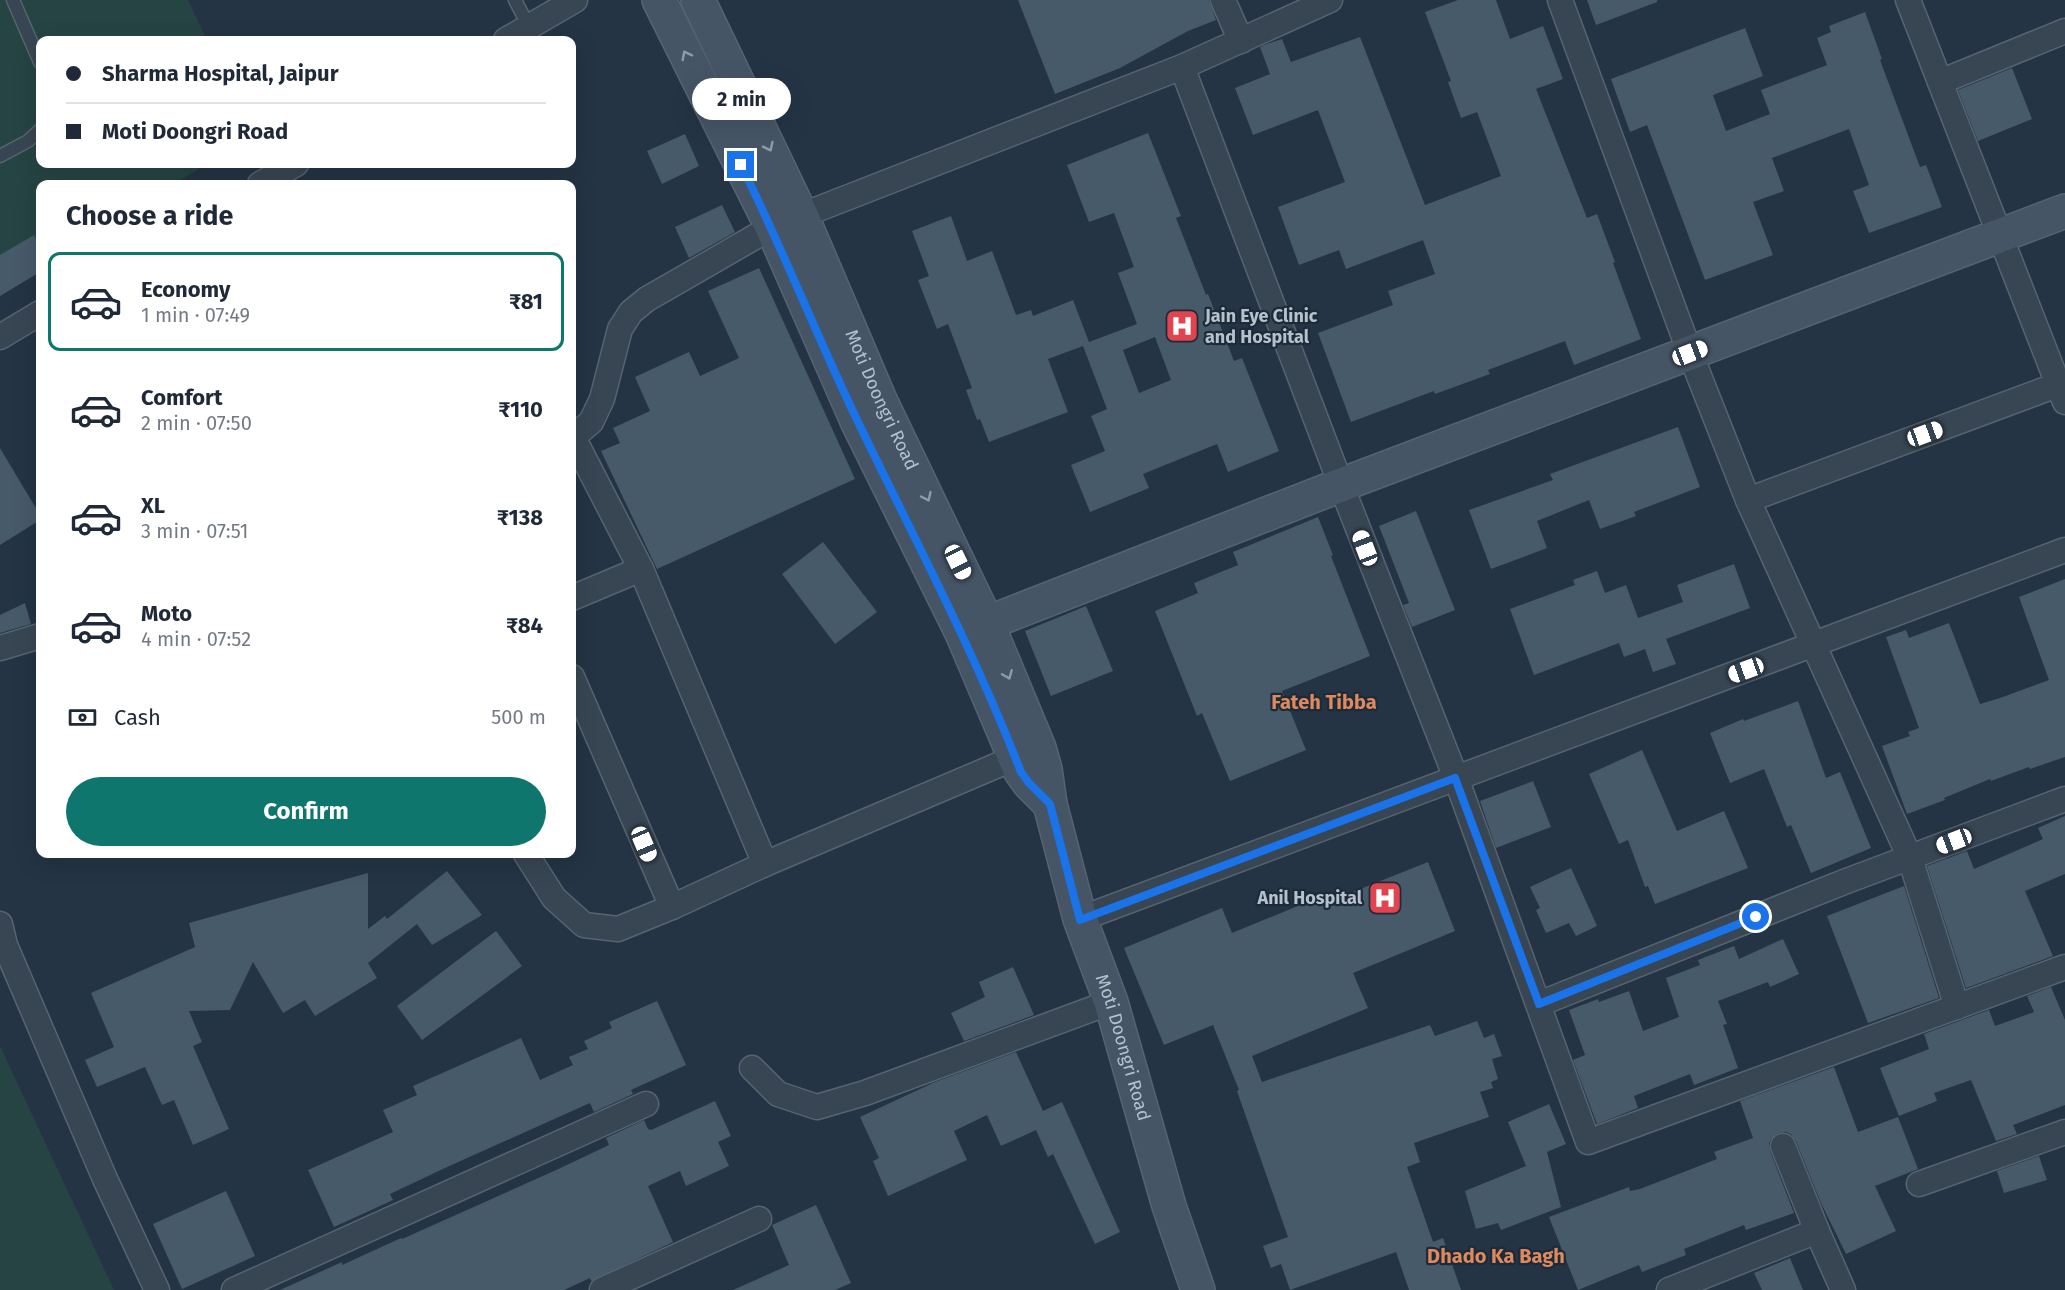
<!DOCTYPE html>
<meta charset="utf-8">
<style>
:root{--surface:#fff;--page:#f6f6f7;--text:#1f2937;--muted:#747a83;--line:#e0e1e3;--accent:#0f766e}
body{margin:0;font-family:"Fira Sans",sans-serif;background:var(--page);color:var(--text);height:100vh;display:flex;flex-direction:column;font-size:22px;white-space:nowrap}
*{box-sizing:border-box;margin:0}
p{font-size:20px;color:var(--muted)}
.icon{flex:none;width:33px;height:33px;fill:none;stroke:currentColor;stroke-width:2;stroke-linecap:round;stroke-linejoin:round}
.map{position:relative;flex:1;overflow:hidden}
.side{position:absolute;left:36px;top:180px;width:540px;height:678px;display:flex;flex-direction:column;background:var(--surface);border-radius:12px;box-shadow:0 6px 24px #0002}
.side>*{flex:none}
.guide{position:absolute;left:36px;top:36px;width:540px;height:132px;border-radius:12px;box-shadow:0 6px 24px #0002;display:grid;align-content:center;height:132px;padding:0 30px;background:var(--surface)}
.end{position:absolute;width:27px;height:27px;margin:-14px;border:8px solid #1a73e8;background:#fff;box-shadow:0 0 0 3px #fff}
.from{border-radius:50%}
.bubble{position:absolute;height:42px;border-radius:21px;background:var(--surface);box-shadow:0 6px 24px #0002;font-size:20px;font-weight:700;line-height:42px;text-align:center}
.car{position:absolute;width:18px;height:36px;margin:-18px -9px;border-radius:8px;box-shadow:0 0 4px 2px #0007;background:linear-gradient(#fff 24%,#345 0 40%,#fff 0 76%,#345 0 86%,#fff 0)}
.guide b{display:flex;align-items:center;gap:21px;height:57px;font-size:22px}
.guide b+b{border-top:2px solid var(--line)}
.guide i{width:15px;height:15px;background:var(--text)}
ul{padding:0;list-style:none}
li{display:flex;align-items:center;gap:18px;height:99px;margin:0 12px 9px;padding:0 18px;border:3px solid transparent;border-radius:12px}
li div{flex:1}
li b{display:block;font-size:22px}
li em{font-style:normal;font-weight:700}
li.on{border-color:var(--accent)}
li>.icon{width:54px;height:54px;stroke-width:1.5}
h2{padding:0 30px;font-size:27px;line-height:72px}
.pay{display:flex;align-items:center;gap:15px;height:66px;padding:0 30px;font-size:22px}
.pay p{margin-inline-start:auto}
.button{display:flex;gap:12px;margin-top:auto;padding:12px 30px}
.button a{flex:1;height:69px;border-radius:36px;background:var(--accent);color:#fff;font-size:24px;font-weight:700;line-height:69px;text-align:center}
.map>svg:first-child{display:block}
.green{fill:#264444}
.building{fill:#475a6a;fill-rule:evenodd}
.lines{fill:none;stroke-linecap:round;stroke-linejoin:round}
.lane-casing{stroke:#566470;stroke-width:15}
.street-casing{stroke:#566470;stroke-width:27}
.secondary-casing{stroke:#566470;stroke-width:36}
.lane{stroke:#384653;stroke-width:12}
.street{stroke:#384653;stroke-width:24}
.secondary{stroke:#465566;stroke-width:33}
.oneway{stroke:#8e9ba9}
.route{stroke:#1a73e8;stroke-width:8}
.labels{text-anchor:middle;stroke-width:4.5;stroke-linejoin:round;paint-order:stroke}
.poi-label{font-size:18px;font-weight:bold;fill:#b5c1cd;stroke:#1d2b38;text-anchor:start}
.street-label{font-size:18px;fill:#b5c1cd;stroke:#1d2b38}
.neighbourhood-label{font-size:20px;font-weight:bold;fill:#df8a5e;stroke:#1d2b38}
</style>
<div class="map">
<svg width="2065" height="1290" viewBox="0 0 2065 1290">
<rect width="100%" height="100%" fill="#243444"/>
<g class="green">
<path d="M0,0h188l19,40h-167v124h167l-33,20h-134v86l-40,26z"/>
<path d="M0,1046l114,244h-114z"/>
</g>
<g class="building">
<path d="M1018,0h191l7,20 -28,11 -68,37 -65,26z"/>
<path d="M1458,0h38l14,39 33,-13 20,53 -27,10 51,129 10,-4 18,48 -2,1 28,76 -67,26 -9,-24 -77,29 2,4 -55,20 -1,-3 -83,31 -33,-89 75,-28 -5,-14 47,-17 -12,-34 -77,29 -7,-19 -40,15 -21,-58 67,-25 -27,-72 -65,25 -18,-47 35,-14 -10,-27 4,-2 18,-6 9,23 69,-25 65,168 76,-29 -24,-64 -16,6 -13,-36 3,-1 -26,-69z"/>
<path d="M1587,0h70v2l-61,23z"/>
<path d="M1865,12l17,47 -2,1 40,107 6,-2 16,42 -73,26 -16,-42 16,-6 -20,-56 -77,29 12,33 -31,11 20,53 -68,25 -58,-155 -17,7 -19,-53 134,-51 18,48 -50,19 13,36 44,-17 -9,-24 66,-25 -10,-27 14,-6 -2,-6z"/>
<path d="M2012,68l20,51 -54,22 -20,-51z"/>
<path d="M1148,133l33,83 -5,2 30,77 2,-1 26,67 8,-3 37,93 -51,21 -11,-28 -74,30 6,14 -59,24 -19,-47 34,-14 -14,-35 16,-7 -24,-63 -35,13 20,53 -79,30 -9,-23 -3,1 -11,-30 6,-2 -24,-64 -11,5 -19,-49 11,-4 -17,-45 39,-15 16,45 25,-10 24,64 15,-5 2,6 40,-16 16,42 48,-18 -19,-51 16,-6 -20,-54 -25,9 -22,-57zM1155,337l16,43 -32,13 -16,-43z"/>
<path d="M685,134l14,32 -37,18 -15,-33z"/>
<path d="M722,205l13,27 -46,26 -14,-31z"/>
<path d="M34,235l6,11v26l-40,24v-41z"/>
<path d="M759,268l96,211 -198,90 -56,-118 19,-8 -7,-15 37,-17 -15,-34 54,-25 11,24 39,-18 -31,-67z"/>
<path d="M1678,427l22,60 -66,25 2,4 -36,13 -11,-29 -52,21 10,27 -56,21 -22,-59 84,-30 -3,-6z"/>
<path d="M0,448l40,67v5l-40,25z"/>
<path d="M1416,511l39,99 -43,17 -9,-22 6,-2 -30,-77z"/>
<path d="M1318,517l15,38 -2,1 39,100 -88,35 24,59 -76,31 -28,-68 -5,3 -42,-105 43,-18 -4,-10 44,-18 -5,-13z"/>
<path d="M823,542l54,70 -42,32 -53,-70z"/>
<path d="M1734,564l16,44 -84,31 10,25 -23,8 -8,-23 -21,8 -5,-14 -85,32 -24,-66 65,-24 -2,-5 24,-9 8,22 21,-8 12,33 45,-16 -6,-17z"/>
<path d="M2065,579v178l-35,12 -1,-2 -38,14 -1,-2 -46,19 1,2 -38,14 -25,-68 28,-10 -2,-4 11,-4 -33,-91 20,-7 3,8 40,-15 31,81 20,-6 49,-18 -30,-83z"/>
<path d="M25,603l6,21 -31,9v-18z"/>
<path d="M1086,606l27,65 -62,25 -26,-65z"/>
<path d="M1798,701l28,77 14,-6 31,76 -60,25 -20,-48 -4,2 -23,-58 -34,14 -20,-50 33,-14 1,2z"/>
<path d="M1642,750l35,81 47,-20 24,57 -93,36 -7,-18 -3,1 -17,-47 -9,4 -30,-70z"/>
<path d="M1533,781l18,46 -55,21 -16,-47z"/>
<path d="M2065,816v58l-40,17 28,65 -87,32 -39,-122 40,-15 7,18 69,-30 -5,-11z"/>
<path d="M1428,862l27,69 -102,42 15,35 -116,48 10,26 168,-57 5,11 42,-15 7,17 10,-4 8,22 -10,3 6,20 -7,3 2,6 -13,4 9,25 -75,26 6,19 -13,5 26,75 10,-4 18,52h-52l-13,-38 -106,38 -9,-26 -10,4 -8,-22 25,-9 -51,-146 2,-1 -26,-65 -49,20 -40,-97 98,-40 10,25 90,-37 3,7z"/>
<path d="M1571,868l26,58 -21,10 -7,-13 -23,10 -10,-23 4,-2 -10,-21z"/>
<path d="M447,871l35,44 -50,30 -15,-21 -49,39 9,15 -62,38 -10,-16 -22,13 -30,-51 -23,48 -41,1 13,31 -9,4 36,83 -36,16 -19,-45 -12,5 -17,-38 -48,20 -12,-27 29,-13 -23,-54 104,-46 -6,-24 179,-50v56l17,-13 2,3z"/>
<path d="M1904,886l35,112 -71,25 -41,-107z"/>
<path d="M496,931l26,35 -100,74 -25,-34z"/>
<path d="M1783,939l16,35 -29,13 -2,-5 -50,19 9,23 -4,1 15,43 -44,17 -4,-11 -56,22 4,12 -41,16 -24,-64 12,-5 -16,-45 29,-11 1,3 30,-11 14,40 36,-14 -13,-39 34,-13 -2,-5 36,-14 5,13z"/>
<path d="M1013,967l21,48 -70,26 -13,-28 34,-16 -6,-15z"/>
<path d="M2051,987l14,33v85l-52,20 4,9 -21,7 -25,-61 -37,13 3,8 -38,15 -19,-48 49,-19 -5,-15 65,-24 6,16 39,-14 -7,-16z"/>
<path d="M657,1001l29,64 -55,25 2,4 -39,18 -4,-9 -145,65 -55,26 3,6 -59,27 -26,-57 85,-38 -10,-22 34,-15 -4,-9 108,-48 19,42 33,-15 -4,-8 19,-8 -4,-8 28,-13 -3,-6z"/>
<path d="M1016,1052l27,59 19,-9 58,130 -25,12 -42,-90 -5,3 -12,-27 -35,16 -14,-31 -33,16 13,29 -79,36 -15,-35 6,-3 -19,-41 75,-35z"/>
<path d="M1834,1067l24,65 40,-15 20,52 -43,17 21,45 -50,23 -25,-51 -25,-62 -5,-7 -5,-2 -8,1 -6,5 -3,5 1,8 24,62 -48,17 -2,-5 -60,24 2,6 -44,17 -3,-7 -61,25 -29,-73 80,-30 1,4 10,-2 77,-30 -3,-7 39,-14 -13,-37z"/>
<path d="M715,1101l16,35 -13,6 11,24 -43,20 -6,-15 -32,15 25,56 -82,39 -1,-3 -26,12h-284l62,-28v3l59,-27 1,1 152,-68 55,-26 -3,-7 38,-18 4,9 3,1z"/>
<path d="M1549,1104l17,40 -19,8 14,55 -60,23 -3,-7 -22,6 -11,-38 61,-25 -18,-44z"/>
<path d="M2039,1156l8,24 -43,13 -7,-22z"/>
<path d="M226,1191l29,65 -73,33 -29,-65z"/>
<path d="M816,1205l35,78 -16,7h-102l56,-25 -17,-40z"/>
<path d="M1790,1258l13,32h-41l-8,-17z"/>
</g>
<g class="lines">
<defs>
<g id="lane">
<path d="M13,0l27,62"/>
<path d="M515,0l14,27"/>
<path d="M0,156l28,-15 12,-11"/>
</g>
<g id="street">
<path d="M1223,0l18,41"/>
<path d="M1560,0l130,353 58,147 162,358 47,149"/>
<path d="M1908,0l157,402"/>
<path d="M506,40l69,-40"/>
<path d="M1182,67l159,418 115,293 132,364 477,-175"/>
<path d="M1940,82l125,-51"/>
<path d="M260,184l36,-20"/>
<path d="M0,337l40,-24"/>
<path d="M573,437l68,132"/>
<path d="M572,438l19,-16 11,-23 18,-70 11,-17 16,-13 21,-12 104,-60 410,-160 148,-67"/>
<path d="M1748,500l317,-118"/>
<path d="M572,598l69,-29 124,295"/>
<path d="M0,648l40,-12"/>
<path d="M572,677l100,230"/>
<path d="M526,854l28,44 30,27 34,4 54,-22 93,-43 266,-113"/>
<path d="M1080,919l985,-369"/>
<path d="M0,924l5,21 100,234 52,111"/>
<path d="M1539,1004l305,-122 221,-83"/>
<path d="M752,1068l26,26 39,13 48,-14 246,-91"/>
<path d="M1783,1146l34,85"/>
<path d="M1919,1184l146,-52"/>
<path d="M234,1290l412,-186"/>
<path d="M602,1290l157,-71"/>
<path d="M1669,1290l148,-59 26,59"/>
</g>
<g id="secondary">
<path d="M659,0l113,227 86,196 104,210 59,139 8,11 21,21"/>
<path id="s1" d="M698,0l104,217 78,183 107,223 52,125 6,21 5,35 30,115 31,83 58,204 29,84"/>
<path d="M962,633l379,-148 724,-274"/>
</g>
</defs>
<use href="#lane" class="lane-casing"/>
<use href="#street" class="street-casing"/>
<use href="#secondary" class="secondary-casing"/>
<use href="#lane" class="lane"/>
<use href="#street" class="street"/>
<use href="#secondary" class="secondary"/>
</g>
<defs><path id="oneway-chevron" d="M-2-3.5L2.5 0L-2 3.5" fill="none" stroke-width="1.6" stroke-linecap="round" stroke-linejoin="round" transform="scale(1.5)"/></defs>
<g class="oneway">
<use href="#oneway-chevron" transform="translate(686 55) rotate(-117)"/>
<use href="#oneway-chevron" transform="translate(769 147) rotate(64)"/>
<use href="#oneway-chevron" transform="translate(927 497) rotate(65)"/>
<use href="#oneway-chevron" transform="translate(1008 675) rotate(68)"/>
</g>
<g class="lines">
<path class="route" d="M741,165c43,86 77,175 119,261 55,114 115,227 161,346l8,11 21,21 30,116 375,-142 84,226 217,-87"/>
</g>
<defs>
<symbol id="hospital-square" viewBox="-11 -11 22 22"><rect x="-9" y="-9" width="18" height="18" rx="4" fill="#e0444e" stroke="#1d2b38"/><path d="M-5-5h3v3.5h4V-5h3V5h-3V1.5h-4V5h-3Z" fill="#fff"/></symbol>
</defs>
<g fill-rule="evenodd">
<use href="#hospital-square" x="1163" y="307" width="38" height="38"/>
<use href="#hospital-square" x="1366" y="879" width="38" height="38"/>
</g>
<g class="labels">
<g class="poi-label">
<text x="1205" y="322">Jain Eye Clinic<tspan x="1205" dy="21">and Hospital</tspan></text>
<text x="1362" y="904" text-anchor="end">Anil Hospital</text>
</g>
<g class="street-label">
<text dy="6" stroke="none"><textPath href="#s1" startOffset="440">Moti Doongri Road</textPath></text>
<text dy="6" stroke="none"><textPath href="#s1" startOffset="1134">Moti Doongri Road</textPath></text>
</g>
<g class="neighbourhood-label">
<text x="1324" y="709">Fateh Tibba</text>
<text x="1496" y="1263">Dhado Ka Bagh</text>
</g>
</g>
</svg>
<i class="end from" style="left:1756px;top:917px"></i>
<i class="end" style="left:741px;top:165px"></i>
<div class="bubble" style="left:692px;top:78px;width:99px">2 min</div>
<i class="car" style="left:1690px;top:353px;rotate:69deg"></i>
<i class="car" style="left:1925px;top:434px;rotate:70deg"></i>
<i class="car" style="left:1365px;top:548px;rotate:339deg"></i>
<i class="car" style="left:958px;top:562px;rotate:154deg"></i>
<i class="car" style="left:1746px;top:670px;rotate:250deg"></i>
<i class="car" style="left:1954px;top:841px;rotate:249deg"></i>
<i class="car" style="left:644px;top:844px;rotate:157deg"></i>
<div class="guide">
<b><i class="from"></i>Sharma Hospital, Jaipur</b>
<b><i></i>Moti Doongri Road</b>
</div>
<section class="side">
<h2>Choose a ride</h2>
<ul>
<li class="on"><svg class="icon" aria-label="car" viewBox="0 0 24 24"><path d="M5 17H2v-5l4-1 3-4h7l3 4 3 1v5h-3M9 17h6M6 11h13"/><circle cx="7" cy="17" r="2"/><circle cx="17" cy="17" r="2"/></svg><div><b>Economy</b><p>1 min · 07:49</p></div><em>₹81</em></li>
<li><svg class="icon" aria-label="car" viewBox="0 0 24 24"><path d="M5 17H2v-5l4-1 3-4h7l3 4 3 1v5h-3M9 17h6M6 11h13"/><circle cx="7" cy="17" r="2"/><circle cx="17" cy="17" r="2"/></svg><div><b>Comfort</b><p>2 min · 07:50</p></div><em>₹110</em></li>
<li><svg class="icon" aria-label="car" viewBox="0 0 24 24"><path d="M5 17H2v-5l4-1 3-4h7l3 4 3 1v5h-3M9 17h6M6 11h13"/><circle cx="7" cy="17" r="2"/><circle cx="17" cy="17" r="2"/></svg><div><b>XL</b><p>3 min · 07:51</p></div><em>₹138</em></li>
<li><svg class="icon" aria-label="car" viewBox="0 0 24 24"><path d="M5 17H2v-5l4-1 3-4h7l3 4 3 1v5h-3M9 17h6M6 11h13"/><circle cx="7" cy="17" r="2"/><circle cx="17" cy="17" r="2"/></svg><div><b>Moto</b><p>4 min · 07:52</p></div><em>₹84</em></li>
</ul>
<div class="pay"><svg class="icon" aria-label="cash" viewBox="0 0 24 24"><path d="M3 7h18v10H3z"/><circle cx="12" cy="12" r="2"/></svg>Cash<p>500 m</p></div>
<div class="button"><a>Confirm</a></div>
</section>
</div>
